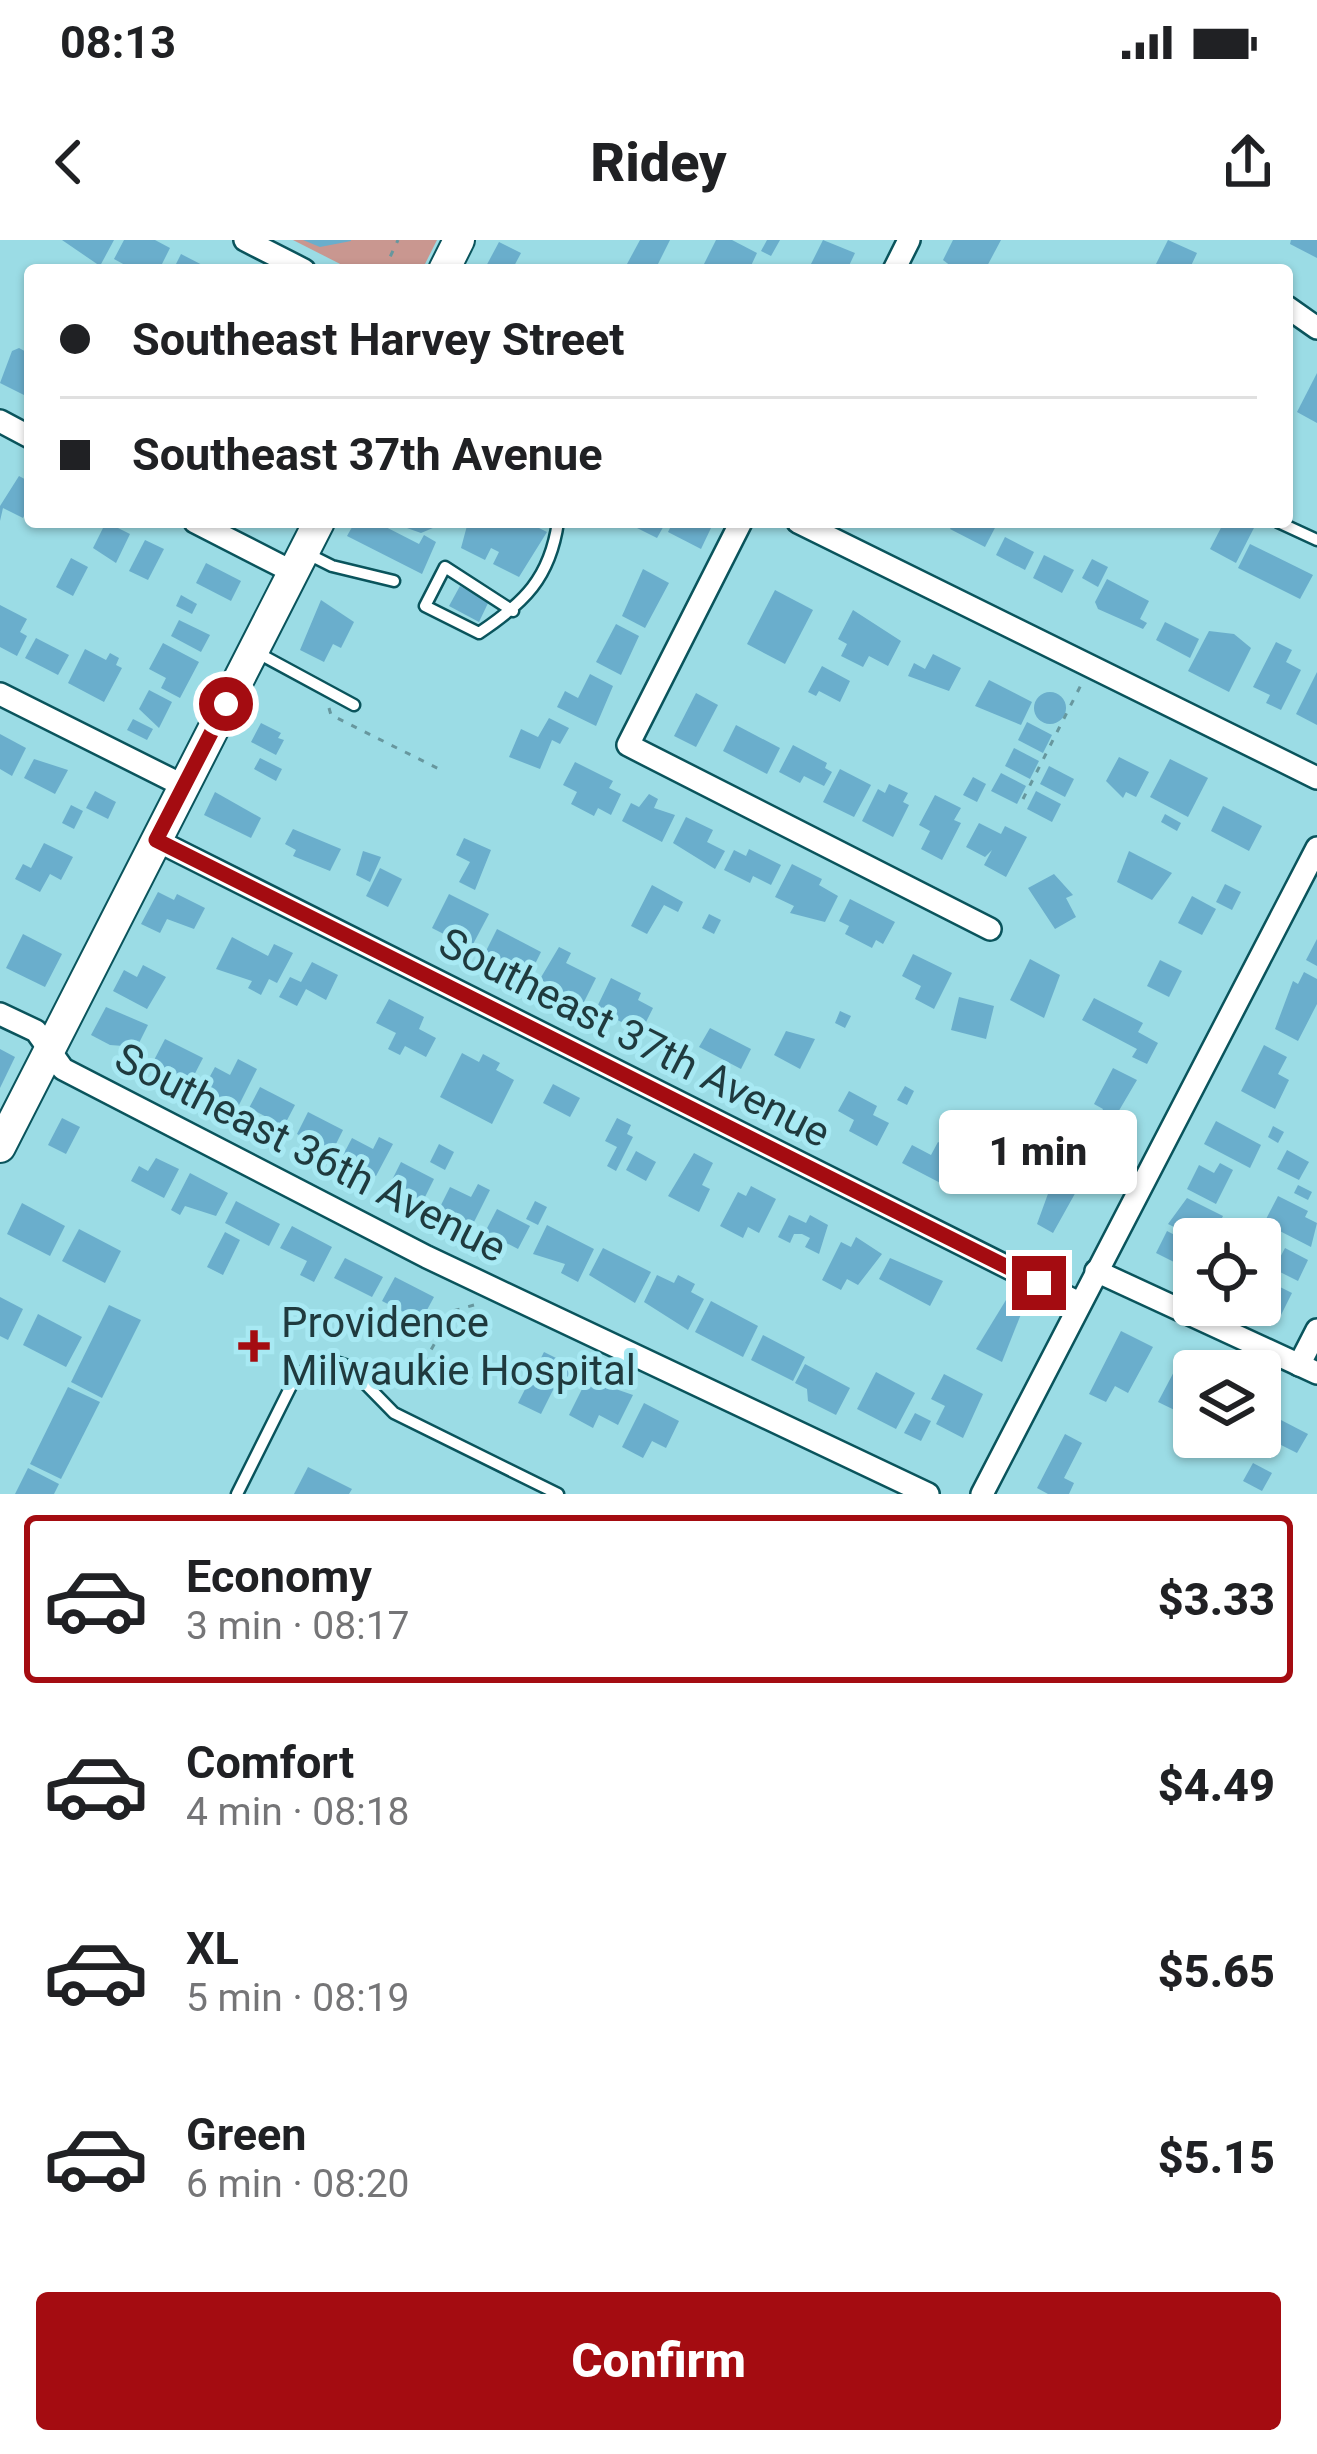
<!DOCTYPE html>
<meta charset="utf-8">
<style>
:root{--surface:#fff;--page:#f2f2f2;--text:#202124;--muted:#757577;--line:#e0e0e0;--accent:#a40c11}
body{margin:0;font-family:Roboto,sans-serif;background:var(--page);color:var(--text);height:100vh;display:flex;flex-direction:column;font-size:45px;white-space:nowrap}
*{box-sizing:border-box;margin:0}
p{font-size:39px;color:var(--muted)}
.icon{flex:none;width:66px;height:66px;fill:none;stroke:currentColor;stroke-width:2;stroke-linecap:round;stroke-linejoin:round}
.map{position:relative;height:1254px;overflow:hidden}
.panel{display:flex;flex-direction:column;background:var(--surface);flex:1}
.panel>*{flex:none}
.top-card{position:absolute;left:24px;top:24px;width:1269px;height:264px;border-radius:12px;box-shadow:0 3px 9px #0004;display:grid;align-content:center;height:264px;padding:0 36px;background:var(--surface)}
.fabs{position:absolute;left:1173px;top:978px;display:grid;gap:24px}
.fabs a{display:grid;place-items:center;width:108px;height:108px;border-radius:12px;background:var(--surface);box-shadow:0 3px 9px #0004;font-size:60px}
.end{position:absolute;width:54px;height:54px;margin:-27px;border:15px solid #a40c11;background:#fff;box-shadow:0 0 0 6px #fff}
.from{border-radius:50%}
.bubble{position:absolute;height:84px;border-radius:12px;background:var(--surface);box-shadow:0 3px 9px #0004;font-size:39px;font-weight:800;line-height:84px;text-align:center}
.top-card b{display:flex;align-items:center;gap:42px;height:114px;font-size:45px}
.top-card b+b{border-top:3px solid var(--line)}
.top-card i{width:30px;height:30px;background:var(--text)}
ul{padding:21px 0 0;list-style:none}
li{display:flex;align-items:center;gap:36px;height:168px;margin:0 24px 18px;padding:0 12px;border:6px solid transparent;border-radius:12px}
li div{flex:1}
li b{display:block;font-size:45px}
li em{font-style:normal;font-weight:800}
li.active{border-color:var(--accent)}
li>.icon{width:108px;height:108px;stroke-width:1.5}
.action{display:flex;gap:24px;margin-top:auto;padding:24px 36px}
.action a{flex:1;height:138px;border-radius:12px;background:var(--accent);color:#fff;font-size:48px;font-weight:800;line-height:138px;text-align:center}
.status{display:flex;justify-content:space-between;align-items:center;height:84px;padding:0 60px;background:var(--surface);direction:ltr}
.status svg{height:33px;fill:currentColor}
header{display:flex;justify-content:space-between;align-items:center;height:156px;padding:0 36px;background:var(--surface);font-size:54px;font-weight:800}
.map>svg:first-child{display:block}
.green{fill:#c99790}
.building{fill:#6aaecc}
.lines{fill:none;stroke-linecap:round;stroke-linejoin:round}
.lane-casing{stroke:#0a545c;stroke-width:15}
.street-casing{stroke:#0a545c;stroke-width:26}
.secondary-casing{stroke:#0a545c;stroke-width:34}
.path{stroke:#67979e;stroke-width:3;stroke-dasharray:6 9;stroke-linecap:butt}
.lane{stroke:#fff;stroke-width:10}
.street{stroke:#fff;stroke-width:21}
.secondary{stroke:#fff;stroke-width:30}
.route{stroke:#a40c11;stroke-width:15}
.poi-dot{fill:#a40c11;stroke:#a8e9f3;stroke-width:4.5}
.labels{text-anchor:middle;stroke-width:10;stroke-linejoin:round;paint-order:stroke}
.street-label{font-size:42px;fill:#1f3a3e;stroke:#a8e9f3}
.poi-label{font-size:42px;fill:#1f3a3e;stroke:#a8e9f3;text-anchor:start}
</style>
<div class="status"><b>08:13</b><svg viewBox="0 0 49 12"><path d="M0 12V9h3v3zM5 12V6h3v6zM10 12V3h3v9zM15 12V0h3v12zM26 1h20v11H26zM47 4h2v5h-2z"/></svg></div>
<header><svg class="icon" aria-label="back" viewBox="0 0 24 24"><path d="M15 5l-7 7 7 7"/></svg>Ridey<svg class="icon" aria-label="share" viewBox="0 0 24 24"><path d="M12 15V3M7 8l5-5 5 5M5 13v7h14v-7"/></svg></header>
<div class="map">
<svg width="1317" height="1254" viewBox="0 0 1317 1254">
<rect width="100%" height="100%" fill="#9bdce5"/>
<path class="green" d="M293,0h144l-15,30h-70z"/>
<g class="building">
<path d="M62,0h52l-14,26z"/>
<path d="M124,0h31l15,8 -11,22h-37l3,-5 -11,-6z"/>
<path d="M303,0h48v1l-31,6z"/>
<path d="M640,0h30l-15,30 -28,-6z"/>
<path d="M716,0h16l25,13 -8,17 -46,-4z"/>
<path d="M767,0h13l-9,16 -10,-5z"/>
<path d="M823,0l32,13 -8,17h-39z"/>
<path d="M953,0h48l-16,30h-29l-13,-10z"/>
<path d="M1168,0l29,13 -7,15 -37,2z"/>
<path d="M1291,0h26v18l-27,-14z"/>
<path d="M499,2l22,11 -9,17h-28z"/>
<path d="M181,14l31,16h-39z"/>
<path d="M19,108l11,6v44l-30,-15 12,-32z"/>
<path d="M1317,133v50l-20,-11z"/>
<path d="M19,236l11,6v22l-7,14 -20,-10 -3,13v-15z"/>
<path d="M106,282l24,12 -14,29 -23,-15z"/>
<path d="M355,282h21l43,22 5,-9 12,7 -14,32 -75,-38z"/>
<path d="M390,282h57l-26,11z"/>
<path d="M468,282h59l20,10 -28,45 -26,-13 6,-12 -8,-4 -6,12 -24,-12z"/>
<path d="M638,282h28l-9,16 -22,-11z"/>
<path d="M673,282h27l11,6 -10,21 -33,-17z"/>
<path d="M954,282h44l-13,25 -35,-18z"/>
<path d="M1224,282h33l-21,41 -26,-14z"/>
<path d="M1005,297l29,15 -9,18 -29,-15z"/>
<path d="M145,300l19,9 -16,31 -19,-9z"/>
<path d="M1250,304l63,31 -13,24 -62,-31z"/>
<path d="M1044,315l30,15 -12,23 -29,-15z"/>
<path d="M71,318l17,9 -15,29 -17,-9z"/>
<path d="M1092,319l16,8 -10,20 -16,-9z"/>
<path d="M206,323l35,18 -10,20 -35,-18z"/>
<path d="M643,329l26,14 -24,45 -23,-12z"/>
<path d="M1107,339l42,22 -9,18 7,4 -4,6 -45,-20 -3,-7z"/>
<path d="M460,346l29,15 -10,21 -30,-16z"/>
<path d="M775,350l38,20 -28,54 -38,-20z"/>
<path d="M181,355l16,9 -5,10 -16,-8z"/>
<path d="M321,360l33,22 -13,26 -8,-4 -9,18 -24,-12z"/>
<path d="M0,365l27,14 -7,13 7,4 -10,20 -17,-9z"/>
<path d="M853,370l48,31 -13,25 -19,-10 -6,11 -22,-11 6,-12 -9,-5z"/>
<path d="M179,380l31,15 -9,17 -30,-16z"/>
<path d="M1165,382l34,17 -9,19 -34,-18z"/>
<path d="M616,384l23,12 -18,39 -25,-13z"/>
<path d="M1209,391l25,3 17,14 -22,44 -41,-21z"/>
<path d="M36,398l33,17 -11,20 -33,-17z"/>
<path d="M1276,402l16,8 -6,12 15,8 -20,40 -15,-7 4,-8 -17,-8z"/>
<path d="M163,403l36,19 -19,36 -19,-10 5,-10 -17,-9z"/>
<path d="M85,409l21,11 4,-7 9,5 -3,7 6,3 -18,34 -36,-19z"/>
<path d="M933,414l28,14 -12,23 -41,-15 6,-13 11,6z"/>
<path d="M822,426l28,15 -10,21 -21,-11 -3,5 -8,-4z"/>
<path d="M1317,432v53l-21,-11z"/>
<path d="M590,434l23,12 -17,40 -39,-19 8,-16 13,7z"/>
<path d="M989,440l43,22 -11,23 -46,-19z"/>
<path d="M149,450l23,12 -13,26 -20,-19z"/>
<circle cx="1050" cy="468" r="16"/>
<path d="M696,453l22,12 -22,42 -22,-11z"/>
<path d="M549,478l20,10 -9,16 -8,-4 -12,29 -31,-12 12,-28 17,8z"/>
<path d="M133,479l20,10 -6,11 -20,-10z"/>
<path d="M1027,482l25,13 -9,18 -25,-13z"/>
<path d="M261,483l20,10 -3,5 6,2 -8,15 -25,-13z"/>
<path d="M736,485l44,23 -13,26 -44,-23z"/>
<path d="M0,494l26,14 -14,28 -12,-7z"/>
<path d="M793,505l34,18 -2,5 7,4 -8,14 -20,-10 -4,7 -21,-11z"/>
<path d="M1014,508l25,13 -9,18 -25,-13z"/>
<path d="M1119,517l30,15 -13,25 -10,-5 -3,6 -17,-17z"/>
<path d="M260,518l22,11 -6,12 -22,-12z"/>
<path d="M34,519l34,11 -13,24 -31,-16z"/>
<path d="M1170,519l38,19 -20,39 -38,-20z"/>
<path d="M575,522l38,19 -4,7 12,6 -10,21 -13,-7 -4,8 -23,-12 6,-12 -14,-7z"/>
<path d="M1049,526l25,13 -9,18 -25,-13z"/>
<path d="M840,529l31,16 -17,32 -31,-15z"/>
<path d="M1001,533l25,13 -9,18 -26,-13z"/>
<path d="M973,537l13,7 -9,18 -14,-7z"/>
<path d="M889,544l19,9 -5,9 6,3 -16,32 -31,-16 16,-32 7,4z"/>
<path d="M95,551l21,11 -8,17 -22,-11z"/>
<path d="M1036,551l25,13 -9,18 -25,-13z"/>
<path d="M215,552l46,26 -10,20 -47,-23z"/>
<path d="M649,554l9,5 -4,9 21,7 -13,27 -40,-21 9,-18 8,4z"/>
<path d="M935,555l26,13 -7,12 7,3 -19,37 -21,-11 9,-18 -11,-6z"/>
<path d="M71,565l12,6 -9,18 -12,-6z"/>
<path d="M1223,566l39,20 -13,25 -38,-20z"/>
<path d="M1165,574l16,9 -4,8 -16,-9z"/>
<path d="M686,577l27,13 -6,12 18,9 -10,18 -42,-26z"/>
<path d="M979,583l22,11 4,-8 22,11 -21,40 -22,-12 8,-15 -7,7 -19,-10z"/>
<path d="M293,589l48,20 -11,22 -37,-15 3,-6 -11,-6z"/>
<path d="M464,598l27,12 -16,40 -16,-8 11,-20 -14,-7z"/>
<path d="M44,603l29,14 -12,23 -11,-6 -10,18 -25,-13 8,-15 8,4z"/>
<path d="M749,609l32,16 -10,20 -18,-9 -3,7 -26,-13 10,-20 12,6z"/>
<path d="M363,611l18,6 -11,25 -14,-7z"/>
<path d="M1129,611l43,22 -20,27 -35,-18z"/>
<path d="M792,624l30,15 -3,6 19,11 -13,26 -35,-9 4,-7 -19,-9z"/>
<path d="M380,628l22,11 -14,28 -22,-11z"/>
<path d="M1054,634l19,21 -7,3 10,19 -21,12 -27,-41z"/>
<path d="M1225,644l16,8 -9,18 -16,-8z"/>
<path d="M652,645l31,17 -5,10 -14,-7 -17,29 -16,-8z"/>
<path d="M158,652l16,8 3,-6 28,14 -11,21 -27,-10 -7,14 -19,-9z"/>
<path d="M449,654l40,20 -18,34 -39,-20z"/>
<path d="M1192,656l24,13 -14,26 -24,-12z"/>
<path d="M850,659l45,23 -12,22 -7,-4 -4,8 -27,-14 4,-8 -10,-5z"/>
<path d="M709,674l12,6 -7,14 -12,-6z"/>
<path d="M497,689l44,23 -13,26 -42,-27z"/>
<path d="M23,694l39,20 -17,33 -39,-19z"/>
<path d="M232,697l36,19 6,-12 19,9 -16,30 -8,-4 -8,16 -13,-7 4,-7 -36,-12z"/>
<path d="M1317,699v27l-11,-6z"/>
<path d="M559,707l12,6 -5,10 30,15 -14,28 -42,-27z"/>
<path d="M913,714l39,19 -18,36 -19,-10 6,-13 -19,-10z"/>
<path d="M1030,719l30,16 -16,43 -34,-18z"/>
<path d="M1160,720l22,11 -13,26 -22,-11z"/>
<path d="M312,722l26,13 -12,25 -20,-11 -9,17 -18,-9 11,-20 11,5z"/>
<path d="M143,725l23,12 -19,32 -34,-18 11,-21 13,7z"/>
<path d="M1304,732l13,7v25l-19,37 -23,-12 18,-48 5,3z"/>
<path d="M611,738l30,15 -3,7 15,8 -12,24 -45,-23z"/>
<path d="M959,757l35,9 -8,33 -35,-9z"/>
<path d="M1094,758l49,25 -5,9 20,11 -11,21 -15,-7 5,-8 -55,-29z"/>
<path d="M389,759l35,18 -5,12 17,9 -10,19 -21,-11 -5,9 -12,-6 8,-16 -20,-10z"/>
<path d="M106,767l42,18 -11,22 -27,-2 -19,-10z"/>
<path d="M840,771l11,5 -6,12 -10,-5z"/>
<path d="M710,788l41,21 -10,20 -42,-22z"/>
<path d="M786,791l29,8 -15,30 -26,-14z"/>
<path d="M165,799l38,19 -13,25 -38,-19z"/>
<path d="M1264,805l23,12 -9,17 11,6 -14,29 -34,-18z"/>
<path d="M0,809l15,8 -15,31z"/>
<path d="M462,813l17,9 4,-8 17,9 -4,7 18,10 -22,44 -52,-27z"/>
<path d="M238,819l19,10 -20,40 -35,-18 13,-24 15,8z"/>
<path d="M1113,828l24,12 -33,56 -12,-6 11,-21 -9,-5z"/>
<path d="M553,844l27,14 -10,19 -27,-14z"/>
<path d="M905,846l9,5 -7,14 -10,-5z"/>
<path d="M260,847l35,18 -11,21 -35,-18z"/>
<path d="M849,851l28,15 -4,9 16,8 -12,23 -28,-15 5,-11 -16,-9z"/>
<path d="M308,872l35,18 -11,22 -35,-18z"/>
<path d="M62,878l18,9 -14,27 -18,-9z"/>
<path d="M617,878l14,7 -4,9 6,3 -17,34 -9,-5 10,-19 -12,-6z"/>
<path d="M1216,881l45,24 -11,23 -46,-24z"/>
<path d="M1273,886l11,6 -6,11 -10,-6z"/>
<path d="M379,897l14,7 -17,32 -35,-17 11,-21 21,11z"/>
<path d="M938,902l30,15 -16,32 -50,-26 10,-18 19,10z"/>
<path d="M439,904l15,8 -9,18 -15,-8z"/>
<path d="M1056,908l36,15 -39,70 -16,-9 16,-44 -10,-6z"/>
<path d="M1287,910l22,12 -10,18 -22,-11z"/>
<path d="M636,911l20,11 -10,19 -20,-11z"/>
<path d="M694,913l19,10 -11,22 8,4 -11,23 -31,-16z"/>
<path d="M156,918l23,11 -15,29 -33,-17 8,-15 9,5z"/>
<path d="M401,922l33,17 -12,24 -33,-17z"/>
<path d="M1220,923l13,7 -17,34 -29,-15 12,-24 15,8z"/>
<path d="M190,933l38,20 -12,23 -31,-10 -5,9 -9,-5z"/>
<path d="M478,944l12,6 -18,36 -34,-15 12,-24 21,10z"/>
<path d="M1298,945l14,7 -4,8 -14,-7z"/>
<path d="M751,946l25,13 -17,34 -11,-6 -5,11 -23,-12 18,-34 8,4z"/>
<path d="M1278,956l30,15 -3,6 12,6 -6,24 -47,-24z"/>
<path d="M1187,958l36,18 -10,20 -21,-11 -4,9 -20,-10z"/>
<path d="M236,961l44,23 -11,22 -44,-23z"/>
<path d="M535,961l12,6 -9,18 -12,-6z"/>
<path d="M22,963l43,23 -15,30 -43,-22z"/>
<path d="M497,969l33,17 -12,23 -33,-17z"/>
<path d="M789,975l17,8 4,-8 18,10 -9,29 -14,-7 5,-9 -8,-4h-8l-4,9 -12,-6z"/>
<path d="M547,985l47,24 -16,33 -17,-9 4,-9 -32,-10z"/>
<path d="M292,986l40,21 -18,35 -14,-7 7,-14 -27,-13z"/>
<path d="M79,989l42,22 -16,32 -43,-22z"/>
<path d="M1167,991l27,14 -6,24 -32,-16z"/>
<path d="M225,992l15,8 -17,35 -16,-8z"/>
<path d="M856,997l26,17 -24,31 -11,-6 -6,11 -19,-10 19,-38 10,5z"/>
<path d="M603,1008l48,24 -16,31 -46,-28z"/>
<path d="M1285,1008l23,12 -10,21 -24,-12z"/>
<path d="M345,1018l38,19 -11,20 -38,-19z"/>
<path d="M890,1018l53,23 -13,25 -51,-27z"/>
<path d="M657,1035l17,8 4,-8 17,9 -4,8 13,7 -16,31 -44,-28z"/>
<path d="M395,1037l39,20 -13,24 -39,-20z"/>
<path d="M1272,1043l20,10 -14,28 -21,-10z"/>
<path d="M0,1057l23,12 -15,31 -8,-4z"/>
<path d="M1006,1060l17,9 -21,53 -26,-13z"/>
<path d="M711,1061l47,25 -15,31 -48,-25z"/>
<path d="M109,1065l32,15 -39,78 -31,-16z"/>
<path d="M38,1074l44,23 -16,30 -43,-22z"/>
<path d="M1121,1091l32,16 -25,46 -13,-7 -9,16 -17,-8z"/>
<path d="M763,1095l42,22 -12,24 -42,-21z"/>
<path d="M544,1112l34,17 -14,26 -11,-5 -12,24 -23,-11z"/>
<path d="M805,1124l45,24 -14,27 -28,-14 -1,-12 -12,-6z"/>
<path d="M1177,1126l17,9 -5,42 -31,-15z"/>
<path d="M876,1132l39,21 -19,36 -39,-20z"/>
<path d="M944,1134l39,20 -20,44 -27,-14 9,-18 -14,-7z"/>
<path d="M587,1139l46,16 -15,30 -19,-10 -6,13 -24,-13z"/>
<path d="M68,1147l32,15 -39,77 -31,-15z"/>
<path d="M644,1163l35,18 -13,27 -14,-7 -9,17 -21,-11z"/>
<path d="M915,1173l16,8 -10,20 -17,-8z"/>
<path d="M1279,1179l29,15 -11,19 -28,-14z"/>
<path d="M1065,1194l17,9 -18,35 10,5 -5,11h-21l-11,-6z"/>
<path d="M1253,1223l19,10 -10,18 -19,-10z"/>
<path d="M308,1227l44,22 -3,5h-55z"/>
<path d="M28,1228l31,16 -5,10h-39z"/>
</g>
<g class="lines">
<defs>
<g id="lane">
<path d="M1278,282l39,18"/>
<path d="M306,313l26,13 62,15"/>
<path d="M513,371l-68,-44 -20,39 54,27c45,-30 71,-55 79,-111"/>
<path d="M256,412l98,53"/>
<path d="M237,1254l60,-120 32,-14 19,6 46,47 164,81"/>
</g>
<g id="street">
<path d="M245,0l59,30"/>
<path d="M894,30l15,-30"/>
<path d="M1287,67l30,21"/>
<path d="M0,181l30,16"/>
<path d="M195,282l98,50"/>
<path d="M741,282l-113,223 362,184"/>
<path d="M798,282l519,256"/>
<path d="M0,454l184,92"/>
<path d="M156,600l923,463"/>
<path d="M0,774l36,17 27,38 364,188 501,237"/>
<path d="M1096,1031l221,102"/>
<path d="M1299,1125l18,-35"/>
<path d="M982,1254l335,-646"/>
</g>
<g id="secondary">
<path d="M444,30l15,-30"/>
<path d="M0,907l319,-625"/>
</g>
</defs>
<use href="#lane" class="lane-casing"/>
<use href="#street" class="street-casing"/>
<use href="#secondary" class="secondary-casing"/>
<g class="path">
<path d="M384,30l14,-30"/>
<path d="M329,468l2,7 110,55"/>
<path d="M1023,559l59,-116"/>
<path d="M387,1148l36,-24 30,-53 21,-6"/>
</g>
<use href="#lane" class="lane"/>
<use href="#street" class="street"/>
<use href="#secondary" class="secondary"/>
</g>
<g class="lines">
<path class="route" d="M226,464l-70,136 883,443"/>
</g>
<path class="poi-dot" d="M248 1088h12v12h12v12h-12v12h-12v-12h-12v-12h12z"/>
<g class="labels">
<g class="street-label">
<text transform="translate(635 797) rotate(27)" y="15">Southeast 37th Avenue</text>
<text transform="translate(311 912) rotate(27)" y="15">Southeast 36th Avenue</text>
</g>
<g class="poi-label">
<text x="281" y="1097">Providence<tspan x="281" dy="48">Milwaukie Hospital</tspan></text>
</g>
</g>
</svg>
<div class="fabs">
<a><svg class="icon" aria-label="locate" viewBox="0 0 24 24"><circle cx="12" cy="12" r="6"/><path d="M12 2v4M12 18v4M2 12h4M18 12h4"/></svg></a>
<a><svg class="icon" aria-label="layers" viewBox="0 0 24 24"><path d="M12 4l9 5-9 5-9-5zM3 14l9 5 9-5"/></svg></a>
</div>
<i class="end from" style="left:226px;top:464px"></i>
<i class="end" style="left:1039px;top:1043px"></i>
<div class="bubble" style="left:939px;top:870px;width:198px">1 min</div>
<div class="top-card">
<b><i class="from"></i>Southeast Harvey Street</b>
<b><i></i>Southeast 37th Avenue</b>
</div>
</div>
<section class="panel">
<ul>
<li class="active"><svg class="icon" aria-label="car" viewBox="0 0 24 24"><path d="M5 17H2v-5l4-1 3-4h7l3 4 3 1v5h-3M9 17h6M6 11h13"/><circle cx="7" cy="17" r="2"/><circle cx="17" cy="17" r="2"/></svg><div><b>Economy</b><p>3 min · 08:17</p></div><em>$3.33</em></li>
<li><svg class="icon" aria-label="car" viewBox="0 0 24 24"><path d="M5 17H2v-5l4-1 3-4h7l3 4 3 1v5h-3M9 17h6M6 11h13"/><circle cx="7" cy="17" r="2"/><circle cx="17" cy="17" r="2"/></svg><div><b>Comfort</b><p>4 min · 08:18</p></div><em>$4.49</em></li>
<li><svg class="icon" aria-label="car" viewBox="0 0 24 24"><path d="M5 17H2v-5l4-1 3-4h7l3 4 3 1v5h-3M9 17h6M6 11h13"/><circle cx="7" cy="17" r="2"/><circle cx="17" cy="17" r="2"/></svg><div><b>XL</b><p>5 min · 08:19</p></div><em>$5.65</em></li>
<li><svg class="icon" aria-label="car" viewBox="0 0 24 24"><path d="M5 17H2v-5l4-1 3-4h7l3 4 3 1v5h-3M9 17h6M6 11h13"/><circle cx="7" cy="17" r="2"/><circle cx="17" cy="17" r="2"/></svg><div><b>Green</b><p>6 min · 08:20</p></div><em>$5.15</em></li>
</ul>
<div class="action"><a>Confirm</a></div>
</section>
